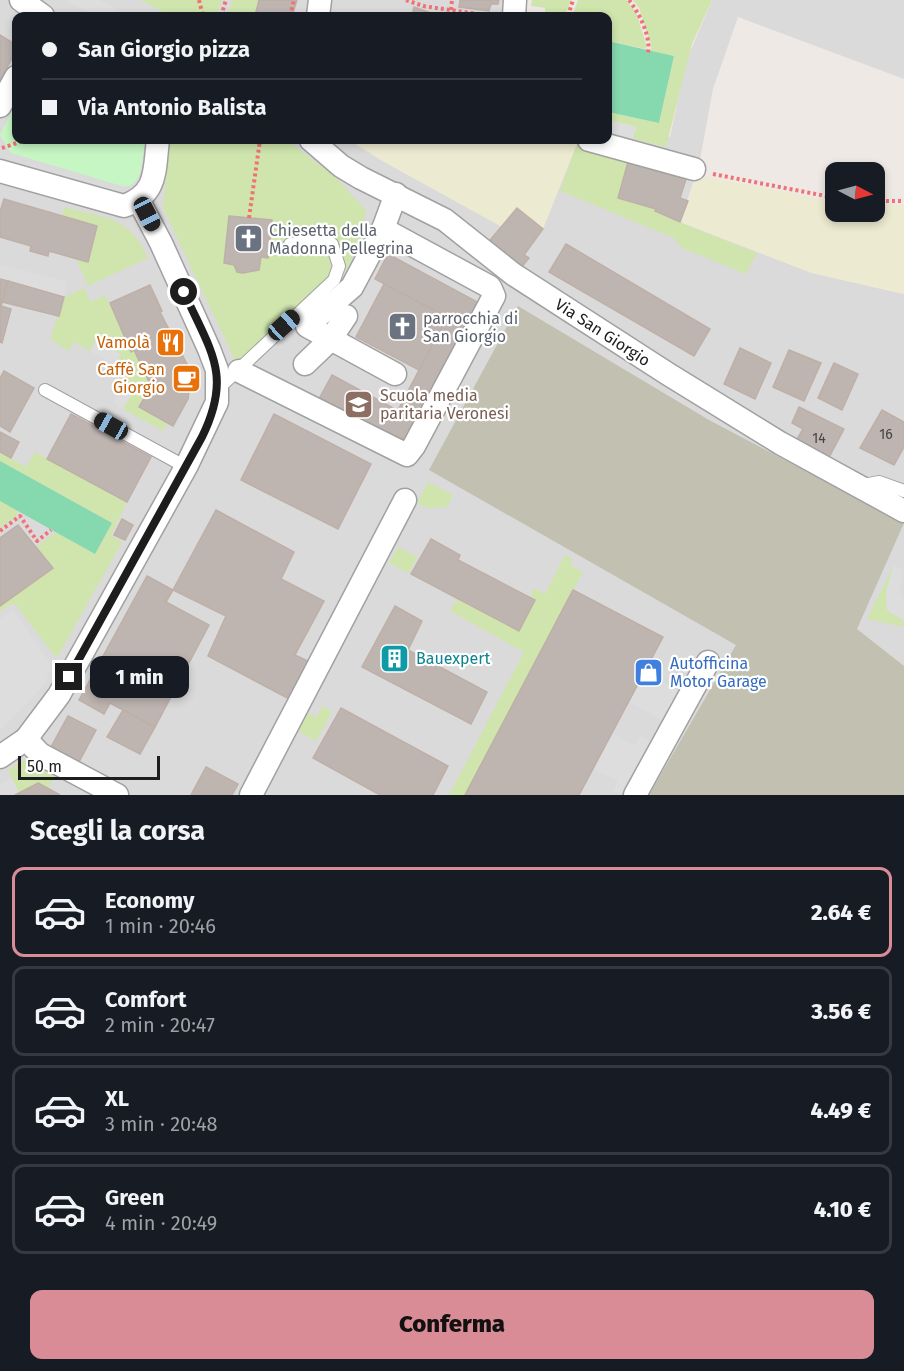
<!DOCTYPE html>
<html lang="it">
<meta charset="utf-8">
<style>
:root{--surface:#171b24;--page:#20242c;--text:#f1f3f6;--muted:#9ea1a6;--line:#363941;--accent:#da8c96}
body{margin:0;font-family:"Fira Sans",sans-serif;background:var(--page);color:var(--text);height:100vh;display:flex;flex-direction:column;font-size:22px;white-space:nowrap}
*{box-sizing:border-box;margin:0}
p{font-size:20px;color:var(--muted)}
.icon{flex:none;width:33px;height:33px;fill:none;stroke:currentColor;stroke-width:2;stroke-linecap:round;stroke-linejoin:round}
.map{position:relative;height:795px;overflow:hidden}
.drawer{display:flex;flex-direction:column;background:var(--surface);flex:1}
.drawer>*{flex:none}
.hud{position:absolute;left:12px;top:12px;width:600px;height:132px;border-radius:12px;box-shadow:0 3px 9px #0003;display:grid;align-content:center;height:132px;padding:0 30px;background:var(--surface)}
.needle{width:39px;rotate:96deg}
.controls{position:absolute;left:825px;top:162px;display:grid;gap:12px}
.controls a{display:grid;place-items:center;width:60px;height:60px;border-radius:12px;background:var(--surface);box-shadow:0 3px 9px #0003;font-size:30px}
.scale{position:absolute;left:18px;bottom:15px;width:142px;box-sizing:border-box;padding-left:6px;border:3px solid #1d1d1d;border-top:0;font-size:16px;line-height:21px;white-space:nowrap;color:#1d1d1d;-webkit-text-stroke:4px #fff;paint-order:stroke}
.end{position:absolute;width:27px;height:27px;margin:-14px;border:8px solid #1d1d1d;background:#fff;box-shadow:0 0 0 3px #fff}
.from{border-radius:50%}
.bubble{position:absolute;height:42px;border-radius:12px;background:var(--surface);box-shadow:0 3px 9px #0003;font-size:20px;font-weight:800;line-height:42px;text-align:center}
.car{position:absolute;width:18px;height:36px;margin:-18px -9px;border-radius:8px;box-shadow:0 0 4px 2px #0007;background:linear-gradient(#222 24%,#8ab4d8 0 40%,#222 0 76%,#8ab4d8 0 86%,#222 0)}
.hud b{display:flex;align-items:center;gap:21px;height:57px;font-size:22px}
.hud b+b{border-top:2px solid var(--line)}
.hud i{width:15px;height:15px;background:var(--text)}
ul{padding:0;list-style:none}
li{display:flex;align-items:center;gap:18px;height:90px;margin:0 12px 9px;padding:0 18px;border:3px solid var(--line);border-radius:12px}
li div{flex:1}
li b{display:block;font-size:22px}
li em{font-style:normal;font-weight:800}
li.active{border-color:var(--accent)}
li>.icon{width:54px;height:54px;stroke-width:1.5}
h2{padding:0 30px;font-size:27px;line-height:72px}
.cta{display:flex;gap:12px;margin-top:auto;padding:12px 30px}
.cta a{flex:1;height:69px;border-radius:12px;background:var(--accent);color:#111;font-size:24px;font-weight:800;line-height:69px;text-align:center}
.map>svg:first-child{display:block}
.residential{fill:#dbdada}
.construction{fill:#c2c0b0}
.farmland{fill:#ecead0}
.grass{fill:#cfe5ad}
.park{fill:#c5f6c3}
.pitch{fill:#86d8af}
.parking{fill:#ddd}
.building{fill:#beb5b1;stroke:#beafa7;stroke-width:1.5}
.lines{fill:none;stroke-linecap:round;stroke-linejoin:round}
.lane-casing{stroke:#a1a1a1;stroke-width:14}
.street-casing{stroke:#a1a1a1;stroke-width:25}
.path{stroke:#f17274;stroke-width:4;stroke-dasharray:3 3;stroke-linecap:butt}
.lane{stroke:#fff;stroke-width:12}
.street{stroke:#fff;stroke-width:22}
.route{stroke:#1d1d1d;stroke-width:8}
.labels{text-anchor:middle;stroke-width:4.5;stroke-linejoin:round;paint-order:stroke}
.number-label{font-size:14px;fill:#454342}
.worship-label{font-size:16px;fill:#5b616d;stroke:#fff;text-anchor:start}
.street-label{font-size:16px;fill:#1d1d1d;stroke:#fff}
.food-label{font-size:16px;fill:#c56008;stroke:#fff;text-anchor:end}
.education-label{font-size:16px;fill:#785e54;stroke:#fff;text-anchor:start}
.culture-label{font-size:16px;fill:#0d838f;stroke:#fff;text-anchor:start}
.shop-label{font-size:16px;fill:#366cbe;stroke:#fff;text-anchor:start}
</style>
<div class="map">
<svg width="904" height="795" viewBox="0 0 904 795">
<rect width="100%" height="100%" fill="#eee9e4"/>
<path class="residential" d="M0,0h522l-2,16h-504v124h592v-15l62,12 17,-78 25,-59h192v79l-166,-62 -25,72 -14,76 -19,57 132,51 92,21v501h-904z"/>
<path class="construction" d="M518,306l191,114 195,103 -47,106 47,37v129h-255l87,-150 -307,-175z"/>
<g class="farmland">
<path d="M349,140h191l37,4 -34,85 -26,-20 -15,18 -118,-65z"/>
<path d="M697,175l138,27 1,10h38l1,-7h29v89l-92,-21 -132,-51z"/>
</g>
<g class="grass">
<path d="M140,0h82l-5,16h-46z"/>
<path d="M232,0h27l-4,16h-28z"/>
<path d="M532,0h39l-6,16h-20v-8l-14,-2z"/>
<path d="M578,0h48l10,12 10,32v5l-38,-8v-25h-36z"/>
<path d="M633,0h79l-20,44 -26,103 -33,-8 3,-12 -28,-7v-8l51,11 15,-67 -23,-5v-6l-12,-37z"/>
<path d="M170,140h117l48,37 31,33c-3,23 -12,49 -25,69 -12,18 -65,61 -85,73 -6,4 -14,4 -21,8l-72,-152z"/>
<path d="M577,144l53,14 -12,40 38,11 -1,2 14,4v3l88,35 -11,21 -64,-26 -8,-10 -114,-47z"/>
<path d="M64,207c40,11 66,9 84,51l-60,28 -12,-27 12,2 9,-35 -35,-10z"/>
<path d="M84,288l7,14 14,-7 26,56 3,-1 17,36 -12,21 28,16 -4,8 -40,-22 12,-20 -13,-7 7,-13 -12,-7 4,-7 -25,-15 -6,11 -16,-9 -6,9 -18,-12 14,-42z"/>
<path d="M0,452l26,15 9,-15 92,50 -16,33 11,7 -64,114 -4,-1 -38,-50h-7l-9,7v-6l52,-38 -15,-22 19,-14 39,22 17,-31 -112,-62z"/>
<path d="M428,482l25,13 -6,12 -19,1 -11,-5z"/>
<path d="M0,501l17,9 1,5 -18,13z"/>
<path d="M398,547l19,10 -8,16 -20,-10z"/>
<path d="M565,555l8,5 -3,5 13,7 -118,223h-16l75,-143 -74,-41 7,-12 62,32 16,-31 -5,-3 4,-9 11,6z"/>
<path d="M894,565l-8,26 1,19 17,11v6l-37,-8z"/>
<path d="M322,706l10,6 -16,29 -20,-11 10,-18 11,5z"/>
<path d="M25,760l30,16 -7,13 -10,-6 -19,10 -11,-23z"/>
</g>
<path class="park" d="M16,103v37h129c-3,15 -1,50 -23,46l-111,-33 -11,-18z"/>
<g class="pitch">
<path d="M608,41l66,15 -15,67 -51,-11z"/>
<path d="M0,461l112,62 -17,31 -95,-53z"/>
</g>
<g class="parking">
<path d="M65,0h35l29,16h-34z"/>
<path d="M608,120l28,7 -3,12 -25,-7z"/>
<path d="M27,164l99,28 -2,7 -100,-27z"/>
<path d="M0,264l68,18 -4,15 -64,-17z"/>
<path d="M95,340l26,14 -6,11 -25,-14z"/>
<path d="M124,383l11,5 -12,21 -10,-6z"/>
<path d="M894,565l10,5 -5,20 5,12v19l-17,-11 -1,-19z"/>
<path d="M11,611l4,2 38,53 -10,20 -43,44v-111z"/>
<path d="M644,673l35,18 -16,30 -34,-19z"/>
<path d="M612,733l22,12 6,-9 10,5 -29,53 -8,-3 5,-10 -24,-12z"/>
<path d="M12,778l7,15 -19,2v-11z"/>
</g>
<g class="building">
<path d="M259,0h38l-5,16h-37z"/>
<path d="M460,0h39l-1,4h-7l-2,7 -30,-4z"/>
<path d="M414,7l25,9h-27z"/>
<path d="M0,35l16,10v6l-16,29z"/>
<path d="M628,162l58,17 -6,19 8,3 -8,21 -25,-11 1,-2 -38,-11z"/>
<path d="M4,199l93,27 -9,36 -39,-11 -1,5 -18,-5 1,-5 -31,-9v-25z"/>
<path d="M517,208l26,21 -19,26 5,3 -12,15 -31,-28z"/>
<path d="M229,216l43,4 -4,38 -7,-1 -2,13 -16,3 -6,-1 -3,-7 -10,-2z"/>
<path d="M566,244l144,85 -16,27 -145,-84z"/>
<path d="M388,254l93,50 -62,118 -21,-12 49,-93 -72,-38z"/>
<path d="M0,279l8,2 -7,25 10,3 -9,34 -2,-1z"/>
<path d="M8,281l56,16 -5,19 -57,-14z"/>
<path d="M384,284l63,33 -28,53 -63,-33z"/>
<path d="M150,285l12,26 -2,1 30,58h-2l2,14 -2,15 -15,27 -34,-19 12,-21 -17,-36 -3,2 -21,-49z"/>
<path d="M740,348l31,15 -16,36 -31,-15z"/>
<path d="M789,350l32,13 -17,38 -31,-14z"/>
<path d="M834,363l24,11 -16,36 -24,-12z"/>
<path d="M4,371l30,17 -24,44 -10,-6v-48z"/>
<path d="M332,375l87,47 -12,23 -88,-46z"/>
<path d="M799,407l45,22 -18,34 -33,-17 10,-17 -11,-6z"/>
<path d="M882,410l22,12v25l-10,18 -34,-17z"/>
<path d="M71,414l80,43 -24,45 -80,-43z"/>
<path d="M274,414l97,50 -33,65 -97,-49z"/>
<path d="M0,432l19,10 -8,16 -11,-6z"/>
<path d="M216,510l78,42 -13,27 43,22 -29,54 17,8 -19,38 -85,-45 18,-40 -53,-26z"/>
<path d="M122,519l11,6 -8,15 -11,-5z"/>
<path d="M18,525l35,43 -53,38v-68z"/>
<path d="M431,539l29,16 -2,5 77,40 -16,31 -108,-57z"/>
<path d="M147,576l26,14 -7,12 43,23 -54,102 -45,-24 -6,11 -25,-14z"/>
<path d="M573,590l90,47 -84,158h-114z"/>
<path d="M395,606l27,15 -14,29 79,42 -16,32 -109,-57z"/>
<path d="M341,708l107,58 -15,29h-53l-67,-37z"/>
<path d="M123,710l32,17 -15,27 -33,-17z"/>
<path d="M68,716l28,14 -17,32 -28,-15z"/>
<path d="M206,767l32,17 -6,11h-41z"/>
<path d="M38,783l22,12h-45l4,-2z"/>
</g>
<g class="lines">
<defs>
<g id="lane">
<path d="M219,388l115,-108 5,-14 -7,-22 -7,-4 -35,4"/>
<path d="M45,390l141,77"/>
<path d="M859,486l20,-4 25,9"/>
</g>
<g id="street">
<path d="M21,0l22,16"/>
<path d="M318,16l2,-16"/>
<path d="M514,16l1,-16"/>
<path d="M0,106l16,-29"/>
<path d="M311,140l30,26 20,12 84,42 68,54 155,100 112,69 124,68"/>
<path d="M589,140l105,29"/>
<path d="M0,171l124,35c34,-12 30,-35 34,-66"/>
<path d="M305,364l25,-24 16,-24"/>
<path d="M239,371l168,84 7,-9 80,-150 -4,-9 -107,-58"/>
<path d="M395,374l-88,-48 45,-39 31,-58 13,-35"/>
<path d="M26,739l14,15 77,41"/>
<path d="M0,757l26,-18 33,-44 127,-228 31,-65v-32l-8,-21 -48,-106 -22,-42"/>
<path d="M251,795l154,-295"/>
<path d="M635,795l73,-133"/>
</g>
</defs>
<use href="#lane" class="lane-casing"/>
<use href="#street" class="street-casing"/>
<g class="path">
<path d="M199,0l4,16"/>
<path d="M406,0l17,6 69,10"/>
<path d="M629,0c10,13 22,36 19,53"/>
<path d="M451,10l1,-10"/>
<path d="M221,16l5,-16"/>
<path d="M290,16l4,-16"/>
<path d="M568,16l5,-16"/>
<path d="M2,148l24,-8"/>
<path d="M713,174l123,24"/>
<path d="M874,201h30"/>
<path d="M249,218l11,-78"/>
<path d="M0,531l20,-15 17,25 14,-11"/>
</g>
<use href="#lane" class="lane"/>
<use href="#street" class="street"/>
</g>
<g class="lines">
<path class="route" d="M69,677l133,-240c31,-63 8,-86 -18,-145"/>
</g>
<defs>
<symbol id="church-square" viewBox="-11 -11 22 22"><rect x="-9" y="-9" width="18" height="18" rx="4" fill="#6b7280" stroke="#fff"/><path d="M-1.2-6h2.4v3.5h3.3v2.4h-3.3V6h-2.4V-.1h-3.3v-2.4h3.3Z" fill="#fff"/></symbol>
<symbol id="restaurant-square" viewBox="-11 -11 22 22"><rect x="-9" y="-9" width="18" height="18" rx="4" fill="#e8710a" stroke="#fff"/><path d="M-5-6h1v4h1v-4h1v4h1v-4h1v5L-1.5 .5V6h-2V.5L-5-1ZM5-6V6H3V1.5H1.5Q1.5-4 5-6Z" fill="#fff"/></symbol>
<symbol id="cafe-square" viewBox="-11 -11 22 22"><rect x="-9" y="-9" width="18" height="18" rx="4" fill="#e8710a" stroke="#fff"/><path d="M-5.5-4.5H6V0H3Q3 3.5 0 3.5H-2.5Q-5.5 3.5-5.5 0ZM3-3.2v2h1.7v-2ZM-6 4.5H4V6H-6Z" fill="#fff"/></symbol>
<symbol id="school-square" viewBox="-11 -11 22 22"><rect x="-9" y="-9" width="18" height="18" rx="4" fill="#8d6e63" stroke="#fff"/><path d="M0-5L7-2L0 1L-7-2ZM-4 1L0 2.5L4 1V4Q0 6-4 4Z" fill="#fff"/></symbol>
<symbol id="building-square" viewBox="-11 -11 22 22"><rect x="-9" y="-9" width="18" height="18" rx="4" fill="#0f9aa8" stroke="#fff"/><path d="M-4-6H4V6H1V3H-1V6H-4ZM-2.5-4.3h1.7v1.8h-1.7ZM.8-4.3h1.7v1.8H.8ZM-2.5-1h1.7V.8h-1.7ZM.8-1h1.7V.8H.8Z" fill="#fff"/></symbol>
<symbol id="shop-square" viewBox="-11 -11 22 22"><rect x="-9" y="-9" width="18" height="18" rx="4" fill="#3f7fe0" stroke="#fff"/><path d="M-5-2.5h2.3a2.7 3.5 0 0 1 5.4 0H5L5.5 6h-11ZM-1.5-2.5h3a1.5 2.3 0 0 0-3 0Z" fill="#fff"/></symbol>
</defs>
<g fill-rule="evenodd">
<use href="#church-square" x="232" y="222" width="33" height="33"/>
<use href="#church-square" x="386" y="310" width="33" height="33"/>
<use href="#restaurant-square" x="154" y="326" width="33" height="33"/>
<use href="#cafe-square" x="170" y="362" width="33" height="33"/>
<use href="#school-square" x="342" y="388" width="33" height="33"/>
<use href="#building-square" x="378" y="642" width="33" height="33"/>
<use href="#shop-square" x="632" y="656" width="33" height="33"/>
</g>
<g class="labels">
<g class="number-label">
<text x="886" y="439">16</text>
<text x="819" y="443">14</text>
</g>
<g class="worship-label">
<text x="269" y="236">Chiesetta della<tspan x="269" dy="18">Madonna Pellegrina</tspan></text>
<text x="423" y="324">parrocchia di<tspan x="423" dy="18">San Giorgio</tspan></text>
</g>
<g class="street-label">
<text transform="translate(603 332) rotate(33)" y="6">Via San Giorgio</text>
</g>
<g class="food-label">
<text x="150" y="348">Vamolà</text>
<text x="165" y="375">Caffè San<tspan x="165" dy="18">Giorgio</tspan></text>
</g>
<g class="education-label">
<text x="380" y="401">Scuola media<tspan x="380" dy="18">paritaria Veronesi</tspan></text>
</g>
<g class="culture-label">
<text x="416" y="664">Bauexpert</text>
</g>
<g class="shop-label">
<text x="670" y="669">Autofficina<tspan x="670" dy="18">Motor Garage</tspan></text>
</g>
</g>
</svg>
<div class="controls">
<a><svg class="needle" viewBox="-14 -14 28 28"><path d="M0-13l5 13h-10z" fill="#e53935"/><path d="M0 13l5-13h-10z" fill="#9ea1a6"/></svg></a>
</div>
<div class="scale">50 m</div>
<i class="end from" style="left:184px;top:292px"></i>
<i class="end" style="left:69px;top:677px"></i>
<div class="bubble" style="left:90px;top:656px;width:99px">1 min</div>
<i class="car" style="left:147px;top:214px;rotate:153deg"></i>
<i class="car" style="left:284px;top:325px;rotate:48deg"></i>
<i class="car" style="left:111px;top:426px;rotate:299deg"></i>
<div class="hud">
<b><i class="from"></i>San Giorgio pizza</b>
<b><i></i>Via Antonio Balista</b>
</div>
</div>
<section class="drawer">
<h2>Scegli la corsa</h2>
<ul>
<li class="active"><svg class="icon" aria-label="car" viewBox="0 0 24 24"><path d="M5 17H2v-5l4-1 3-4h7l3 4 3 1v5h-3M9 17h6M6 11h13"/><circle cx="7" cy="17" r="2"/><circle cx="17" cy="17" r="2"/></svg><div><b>Economy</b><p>1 min · 20:46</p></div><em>2.64 €</em></li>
<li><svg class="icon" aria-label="car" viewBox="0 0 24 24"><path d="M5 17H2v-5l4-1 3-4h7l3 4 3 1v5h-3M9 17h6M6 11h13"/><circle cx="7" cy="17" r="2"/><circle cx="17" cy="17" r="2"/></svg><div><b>Comfort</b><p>2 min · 20:47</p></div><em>3.56 €</em></li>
<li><svg class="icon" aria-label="car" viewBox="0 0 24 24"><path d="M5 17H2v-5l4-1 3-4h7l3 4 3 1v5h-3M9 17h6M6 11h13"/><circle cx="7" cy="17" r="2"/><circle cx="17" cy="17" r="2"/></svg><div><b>XL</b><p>3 min · 20:48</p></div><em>4.49 €</em></li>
<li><svg class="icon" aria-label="car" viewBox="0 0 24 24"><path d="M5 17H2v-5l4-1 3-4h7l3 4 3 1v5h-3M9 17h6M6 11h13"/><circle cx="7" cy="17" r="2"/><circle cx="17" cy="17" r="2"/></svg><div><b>Green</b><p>4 min · 20:49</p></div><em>4.10 €</em></li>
</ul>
<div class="cta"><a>Conferma</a></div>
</section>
